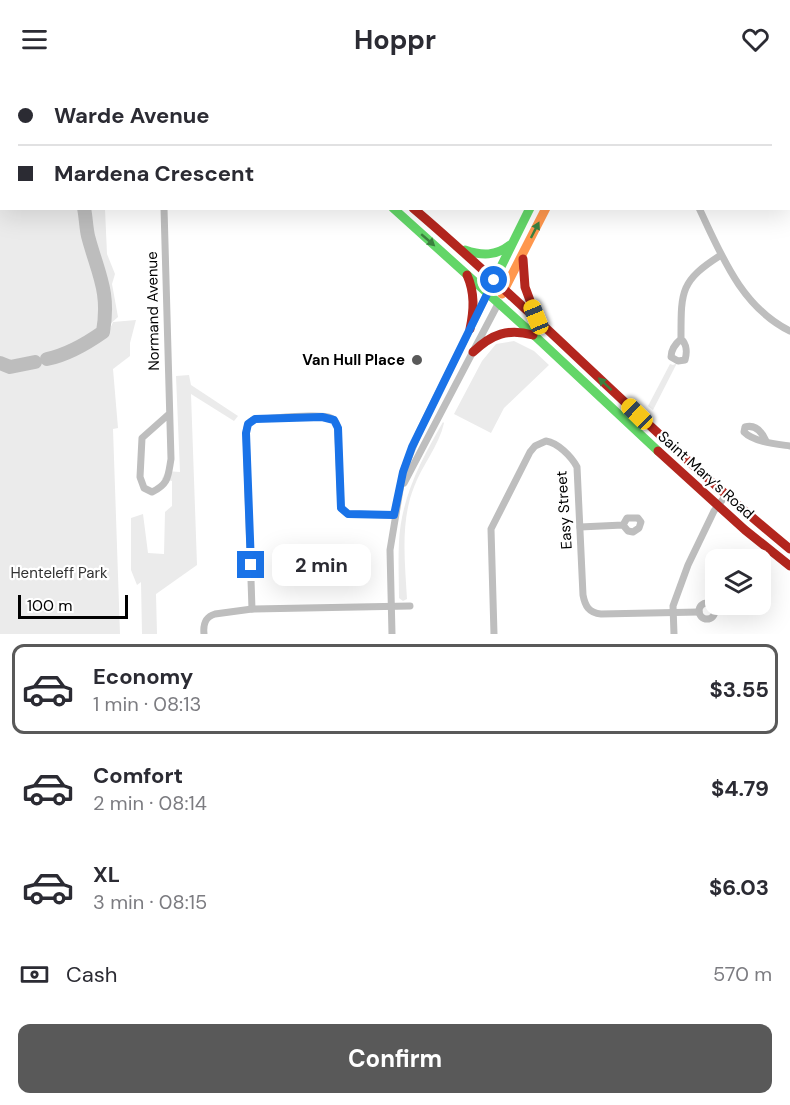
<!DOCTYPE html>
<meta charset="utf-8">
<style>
:root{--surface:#fff;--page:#f7f7f7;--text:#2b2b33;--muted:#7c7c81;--line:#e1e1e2;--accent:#595959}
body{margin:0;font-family:"DM Sans",sans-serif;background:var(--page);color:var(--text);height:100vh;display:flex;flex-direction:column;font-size:22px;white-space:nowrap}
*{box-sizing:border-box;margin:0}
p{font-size:20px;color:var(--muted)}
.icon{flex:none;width:33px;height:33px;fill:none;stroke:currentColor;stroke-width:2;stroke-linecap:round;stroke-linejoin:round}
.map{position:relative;height:556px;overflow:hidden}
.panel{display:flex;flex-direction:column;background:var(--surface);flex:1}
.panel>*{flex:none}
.top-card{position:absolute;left:0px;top:0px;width:790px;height:132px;box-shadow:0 6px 24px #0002;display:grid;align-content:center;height:132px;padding:0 18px;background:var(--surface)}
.tools{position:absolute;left:705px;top:471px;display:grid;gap:12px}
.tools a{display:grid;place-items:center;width:66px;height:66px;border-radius:12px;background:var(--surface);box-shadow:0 6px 24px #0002;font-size:30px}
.scale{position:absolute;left:18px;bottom:15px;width:110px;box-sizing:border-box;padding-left:6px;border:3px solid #000;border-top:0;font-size:16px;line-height:21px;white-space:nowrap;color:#000;-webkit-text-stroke:4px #fff;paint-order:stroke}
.end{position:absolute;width:27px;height:27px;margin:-14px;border:8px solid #1a73e8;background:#fff;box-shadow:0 0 0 3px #fff}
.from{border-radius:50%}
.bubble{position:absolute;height:42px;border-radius:12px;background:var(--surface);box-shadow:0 6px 24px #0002;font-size:20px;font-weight:700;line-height:42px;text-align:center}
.car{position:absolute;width:18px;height:36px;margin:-18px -9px;border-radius:8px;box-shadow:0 0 4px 2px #0007;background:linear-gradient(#f5c518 24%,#345 0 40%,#f5c518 0 76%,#345 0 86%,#f5c518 0)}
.top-card b{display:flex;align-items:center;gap:21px;height:57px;font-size:22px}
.top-card b+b{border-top:2px solid var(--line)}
.top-card i{width:15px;height:15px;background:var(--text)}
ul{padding:10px 0 0;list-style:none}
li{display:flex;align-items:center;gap:18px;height:90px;margin:0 12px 9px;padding:0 6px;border:3px solid transparent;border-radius:12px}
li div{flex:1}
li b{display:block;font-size:22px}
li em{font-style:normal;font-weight:700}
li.current{border-color:var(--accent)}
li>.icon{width:54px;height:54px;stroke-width:1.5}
.pay{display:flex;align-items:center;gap:15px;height:66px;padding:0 18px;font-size:22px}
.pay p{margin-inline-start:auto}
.cta{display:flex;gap:12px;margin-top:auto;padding:12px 18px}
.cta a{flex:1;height:69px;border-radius:12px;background:var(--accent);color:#fff;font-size:24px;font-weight:700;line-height:69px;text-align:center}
header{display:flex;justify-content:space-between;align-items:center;height:78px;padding:0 18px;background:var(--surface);font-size:27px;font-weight:700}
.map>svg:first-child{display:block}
.green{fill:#ebebeb}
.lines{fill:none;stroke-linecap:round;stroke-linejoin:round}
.river{stroke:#bdbdbd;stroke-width:14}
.street{stroke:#bebebe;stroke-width:7}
.fast{stroke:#63d668;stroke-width:9}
.slow{stroke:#ff974d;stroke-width:9}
.jam{stroke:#b3261e;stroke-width:9}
.oneway{fill:#3b803e}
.route{stroke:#1a73e8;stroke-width:8}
.poi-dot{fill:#595959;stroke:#fff;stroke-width:2}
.labels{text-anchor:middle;stroke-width:4.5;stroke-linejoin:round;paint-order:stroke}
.street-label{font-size:15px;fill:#000;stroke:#fff}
.poi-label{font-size:15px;font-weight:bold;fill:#000;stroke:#fff;text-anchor:end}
.park-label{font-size:15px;fill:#313131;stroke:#fff}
</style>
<header><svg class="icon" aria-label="menu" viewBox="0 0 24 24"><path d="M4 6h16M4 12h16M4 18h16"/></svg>Hoppr<svg class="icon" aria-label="heart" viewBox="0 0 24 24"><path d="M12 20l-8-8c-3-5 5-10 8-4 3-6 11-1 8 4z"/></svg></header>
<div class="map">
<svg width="790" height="556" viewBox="0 0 790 556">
<rect width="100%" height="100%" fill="#fff"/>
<g class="green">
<path d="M0,31h2v99l103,1 2,45 8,20 -3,10 6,33 -9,8 1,4 3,-7 23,-2 -6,23v13l-17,13 5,59 -5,1 7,205h-120z"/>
<path d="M514,263l20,10 15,14 -45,43 -13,25 -37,-19 28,-53 14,-17z"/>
<path d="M677,285l-24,47 -5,-4 22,-42 3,1z"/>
<path d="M189,297l2,10 47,31 -4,5 -43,-27 6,171 -41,29 1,40h-15l-1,-52 -4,3 -6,-15v-52l12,-4 5,39 16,1 1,-42 7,-6v-25l-10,-2 4,-8 14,1 -4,-96z"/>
<path d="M443,344l1,1c-5,23 -22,42 -30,64 -14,35 -9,75 -7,112l-4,2 -4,-3c0,-18 -1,-37 0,-56 2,-44 22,-82 44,-120z"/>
</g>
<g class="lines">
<g class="river">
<path d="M47,281c20,-4 39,-15 56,-27 7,-41 -5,-58 -15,-96 -2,-9 -2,-18 -4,-28"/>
<path d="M0,285l10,4 25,-5"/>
</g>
<g class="street">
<path d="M159,0v2"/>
<path d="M739,0l1,2"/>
<path d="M693,2l3,-2"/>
<path d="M789,101l1,2"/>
<path d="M164,130l7,251c-3,17 -2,25 -19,33l-8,-4 -4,-11 2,-39 27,-24"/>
<path d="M699,130c22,46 42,99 91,123"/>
<path d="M681,261c6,5 6,14 4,21l-7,1 -7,-4c0,-8 4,-13 10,-18 0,-48 -1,-58 40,-84"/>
<path d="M766,363c-4,-9 -10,-17 -21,-14l-1,5c10,10 32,12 46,14"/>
<path d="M404,405l95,-181"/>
<path d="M580,449l43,-2 5,6 5,1 6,-4 2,-6 -3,-4h-11l-4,7"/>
<circle cx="707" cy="533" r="8"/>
<path d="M252,531l-6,-176c1,-7 2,-11 9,-14 14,0 67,-6 76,-1 7,4 7,10 7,17l3,73 7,6 46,1"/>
<path d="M204,556c-1,-10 1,-17 11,-20l37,-5 158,-3"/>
<path d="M392,556l-2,-84 13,-78 16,-40 69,-139"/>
<path d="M494,556l-3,-105 39,-77 5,-6 11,-5c12,2 25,15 31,26l6,128c2,11 6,18 18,19l98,-2"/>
<path d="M674,556l-1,-28 15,-41 26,-54 12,-16"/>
</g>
<g class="fast">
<path d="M232,0l2,2"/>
<path d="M393,130l143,129 122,114"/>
<path d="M465,172c17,6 31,6 45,-5"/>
<path d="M488,215l42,-85"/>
</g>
<path class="slow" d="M502,216l44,-86"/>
<g class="jam">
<path d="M255,0l2,2"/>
<path d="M576,0v2"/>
<path d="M413,130c129,110 246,234 377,341"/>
<path d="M523,181l2,28 10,27"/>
<path d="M467,197c8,18 7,35 3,54"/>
<path d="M473,274c19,-18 35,-24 60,-17"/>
<path d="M658,373l87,79 45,36"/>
</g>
</g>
<defs><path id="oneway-solid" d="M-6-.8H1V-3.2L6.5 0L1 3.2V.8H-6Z" transform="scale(1.5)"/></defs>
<g class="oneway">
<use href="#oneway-solid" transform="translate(535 152) rotate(-63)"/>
<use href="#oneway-solid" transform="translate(428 162) rotate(41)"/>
<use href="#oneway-solid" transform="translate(605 306) rotate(-137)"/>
</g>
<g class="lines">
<path class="route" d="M251,487l-5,-132 2,-9 7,-5 67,-2 12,3 4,8 3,80 7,6 46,1 9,-43 9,-25 82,-167"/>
</g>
<circle class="poi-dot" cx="417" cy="282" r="6"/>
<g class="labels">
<g class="street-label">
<text transform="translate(153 233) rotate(-91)" y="5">Normand Avenue</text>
<text transform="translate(706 397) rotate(42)" y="5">Saint Mary’s Road</text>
<text transform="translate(564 432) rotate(-94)" y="5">Easy Street</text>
</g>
<g class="poi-label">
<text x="405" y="287">Van Hull Place</text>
</g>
<g class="park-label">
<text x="59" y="500">Henteleff Park</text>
</g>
</g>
</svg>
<div class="tools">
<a><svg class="icon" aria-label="layers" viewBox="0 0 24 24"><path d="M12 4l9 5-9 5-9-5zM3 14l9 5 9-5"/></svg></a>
</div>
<div class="scale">100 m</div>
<i class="end from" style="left:494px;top:202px"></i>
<i class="end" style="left:251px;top:487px"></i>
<div class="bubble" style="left:272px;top:466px;width:99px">2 min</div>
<i class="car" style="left:536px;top:239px;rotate:338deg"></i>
<i class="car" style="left:637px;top:336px;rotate:314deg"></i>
<div class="top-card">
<b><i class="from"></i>Warde Avenue</b>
<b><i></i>Mardena Crescent</b>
</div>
</div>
<section class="panel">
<ul>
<li class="current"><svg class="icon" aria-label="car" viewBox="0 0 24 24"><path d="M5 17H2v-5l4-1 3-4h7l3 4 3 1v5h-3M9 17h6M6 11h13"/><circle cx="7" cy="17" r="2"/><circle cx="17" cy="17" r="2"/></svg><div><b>Economy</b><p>1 min · 08:13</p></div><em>$3.55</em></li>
<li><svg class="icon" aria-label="car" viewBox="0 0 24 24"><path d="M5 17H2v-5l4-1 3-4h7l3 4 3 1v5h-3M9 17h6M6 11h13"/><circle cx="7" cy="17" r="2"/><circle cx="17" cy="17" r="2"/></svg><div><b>Comfort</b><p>2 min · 08:14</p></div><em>$4.79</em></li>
<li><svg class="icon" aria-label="car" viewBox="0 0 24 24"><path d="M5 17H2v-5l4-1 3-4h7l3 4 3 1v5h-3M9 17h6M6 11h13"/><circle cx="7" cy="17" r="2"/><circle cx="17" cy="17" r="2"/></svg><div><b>XL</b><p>3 min · 08:15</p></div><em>$6.03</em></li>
</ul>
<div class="pay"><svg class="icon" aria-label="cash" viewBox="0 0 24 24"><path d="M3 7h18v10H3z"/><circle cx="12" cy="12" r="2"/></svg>Cash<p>570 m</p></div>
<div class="cta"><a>Confirm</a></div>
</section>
